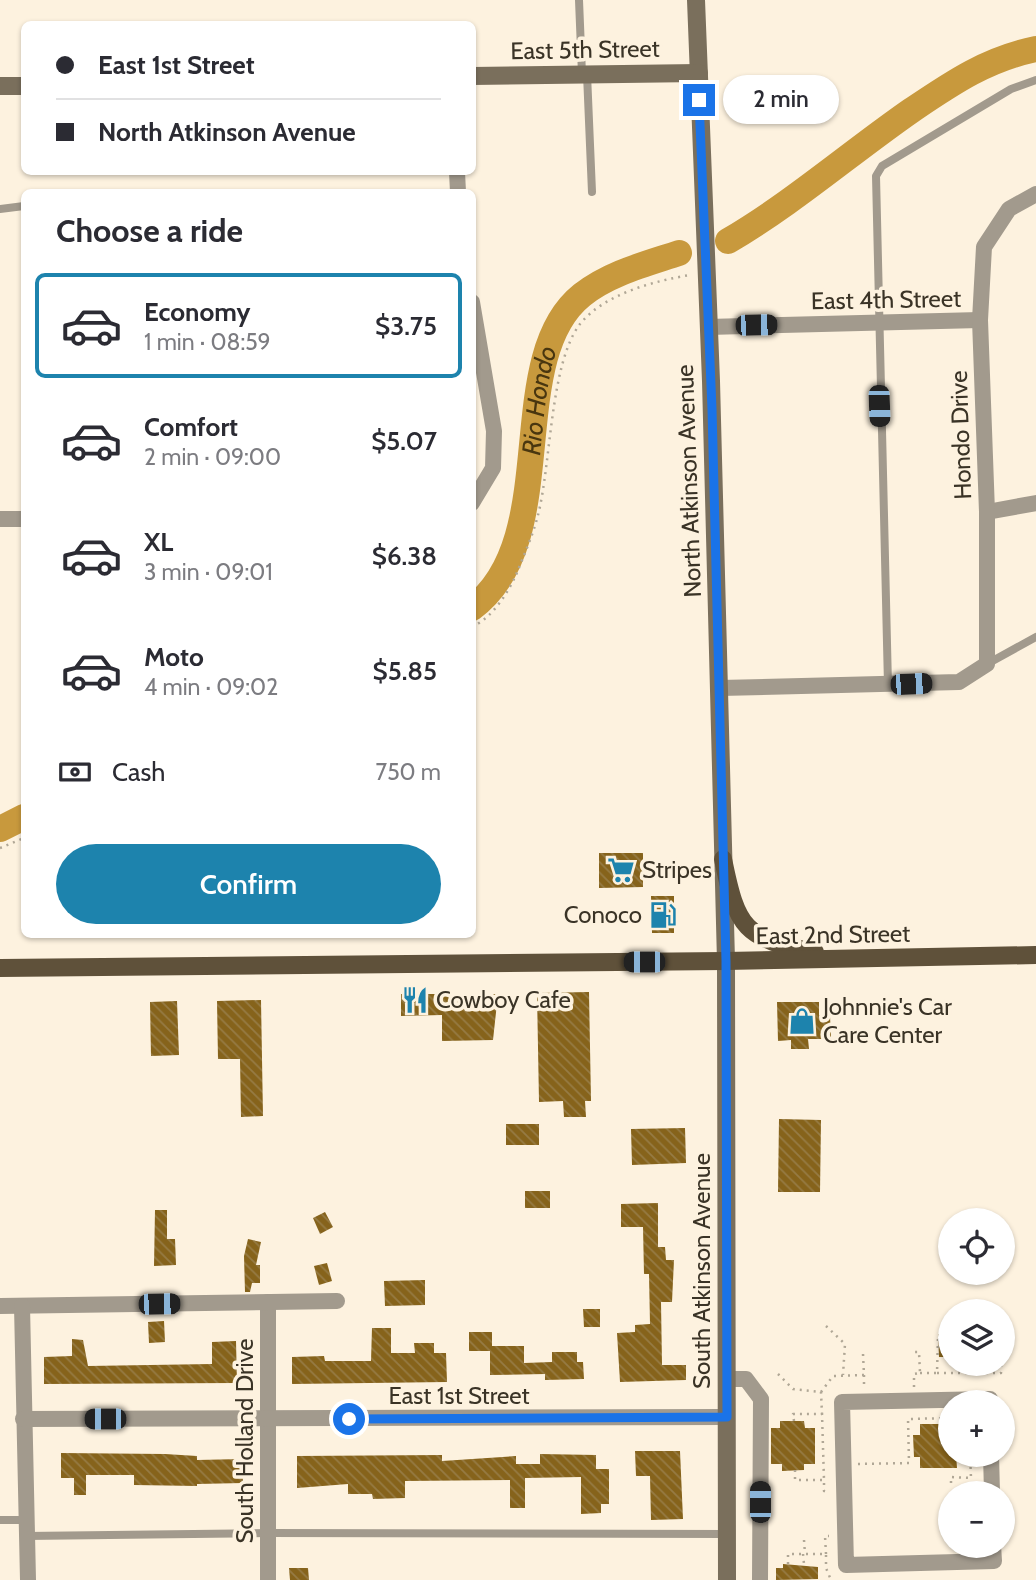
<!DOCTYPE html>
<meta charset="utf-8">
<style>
:root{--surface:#fff;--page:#f7f7f7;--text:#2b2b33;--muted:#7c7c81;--line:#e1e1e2;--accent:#1d83ad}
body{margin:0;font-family:Cabin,sans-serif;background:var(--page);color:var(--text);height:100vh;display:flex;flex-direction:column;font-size:26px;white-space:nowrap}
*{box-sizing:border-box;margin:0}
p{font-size:23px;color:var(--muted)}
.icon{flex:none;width:38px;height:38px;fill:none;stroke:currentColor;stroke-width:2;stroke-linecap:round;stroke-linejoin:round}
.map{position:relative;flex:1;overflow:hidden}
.panel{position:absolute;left:21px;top:189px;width:455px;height:749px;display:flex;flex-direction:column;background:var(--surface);border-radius:10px;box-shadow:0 2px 5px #0004}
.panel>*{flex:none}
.top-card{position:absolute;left:21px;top:21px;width:455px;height:154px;border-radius:10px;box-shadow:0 2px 5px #0004;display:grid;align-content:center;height:154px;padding:0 35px;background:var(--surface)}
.tools{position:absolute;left:938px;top:1208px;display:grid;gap:14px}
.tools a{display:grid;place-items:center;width:77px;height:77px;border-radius:50%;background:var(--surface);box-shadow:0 2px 5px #0004;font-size:35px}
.end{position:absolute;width:32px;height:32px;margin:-16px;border:9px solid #1a73e8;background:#fff;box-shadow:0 0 0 4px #fff}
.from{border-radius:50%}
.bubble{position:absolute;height:49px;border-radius:24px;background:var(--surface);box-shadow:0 2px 5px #0004;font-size:23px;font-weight:600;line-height:49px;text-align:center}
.car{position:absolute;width:21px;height:42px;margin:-21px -10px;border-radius:9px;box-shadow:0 0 5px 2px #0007;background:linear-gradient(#222 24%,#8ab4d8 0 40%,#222 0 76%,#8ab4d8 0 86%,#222 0)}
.top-card b{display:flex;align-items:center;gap:24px;height:66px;font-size:26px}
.top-card b+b{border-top:2px solid var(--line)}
.top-card i{width:18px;height:18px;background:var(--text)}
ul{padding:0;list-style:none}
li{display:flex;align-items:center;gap:21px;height:105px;margin:0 14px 10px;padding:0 21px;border:4px solid transparent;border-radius:10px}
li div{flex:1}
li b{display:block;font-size:26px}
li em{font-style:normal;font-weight:600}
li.active{border-color:var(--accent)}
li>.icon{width:63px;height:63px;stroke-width:1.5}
h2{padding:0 35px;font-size:32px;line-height:84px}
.pay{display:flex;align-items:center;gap:18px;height:77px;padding:0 35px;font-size:26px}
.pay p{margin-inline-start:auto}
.action{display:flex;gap:14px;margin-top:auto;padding:14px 35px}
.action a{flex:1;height:80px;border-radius:42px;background:var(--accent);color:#fff;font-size:28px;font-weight:600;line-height:80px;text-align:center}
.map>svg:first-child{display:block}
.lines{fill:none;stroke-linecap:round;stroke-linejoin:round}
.river{stroke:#c8993d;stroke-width:26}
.building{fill:url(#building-back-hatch)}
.path{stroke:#b0a796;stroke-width:2.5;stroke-dasharray:2 5;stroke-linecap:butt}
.lane{stroke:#a29a8d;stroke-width:8}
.street{stroke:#a29a8d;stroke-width:16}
.secondary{stroke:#7a6f5c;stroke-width:18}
.primary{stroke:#5f513a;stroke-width:18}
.route{stroke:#1a73e8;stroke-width:9}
.labels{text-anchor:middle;stroke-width:7;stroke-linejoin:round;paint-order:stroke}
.street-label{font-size:24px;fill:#3a3326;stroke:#fdf2df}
.poi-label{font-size:24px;fill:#3a3326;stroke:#fdf2df;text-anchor:start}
.water-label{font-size:26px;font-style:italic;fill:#49360f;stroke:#fdf2df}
</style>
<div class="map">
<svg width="1036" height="1580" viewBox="0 0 1036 1580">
<defs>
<pattern id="building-back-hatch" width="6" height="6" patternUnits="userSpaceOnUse" patternTransform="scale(1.75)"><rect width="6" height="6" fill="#86631b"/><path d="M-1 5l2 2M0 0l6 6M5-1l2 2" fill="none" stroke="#967b44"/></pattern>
</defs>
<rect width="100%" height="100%" fill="#fdf2df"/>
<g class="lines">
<g class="river">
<path d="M728,241c65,-38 122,-88 184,-131 40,-27 75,-51 124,-61"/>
<path id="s1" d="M472,608c92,-68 30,-249 110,-313 28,-22 64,-31 97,-42"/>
<path d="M0,829l24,-12"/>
</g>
</g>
<g class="building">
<path d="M599,853h44v34l-44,1z"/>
<path d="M651,896h23v37h-22z"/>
<path d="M589,992l2,109h-6l1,16h-22l-1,-16 -24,1 -2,-109z"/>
<path d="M401,994h97l-5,46 -51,1v-26l-41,1z"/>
<path d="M261,1000l2,116 -22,1 -1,-58h-22l-1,-58z"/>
<path d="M177,1001l2,54 -28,1 -1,-54z"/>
<path d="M777,1002h42v13h11l1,24h-23l1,10h-18v-9l-13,1z"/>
<path d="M779,1119l42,1 -1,72h-42z"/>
<rect x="506" y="1124" width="33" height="21"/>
<path d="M685,1128l1,35 -54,2 -1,-36z"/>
<rect x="525" y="1191" width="25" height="17"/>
<path d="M658,1203v44h7l1,13h8l-2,42h-11l1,63h24v15l-66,2 -3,-49 18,-1v-7l15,-1 -1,-50h-5l-1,-47h-22v-23z"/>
<path d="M155,1210h12v29h8l1,26 -22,1z"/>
<path d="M325,1212l8,15 -13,7 -7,-16z"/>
<path d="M248,1239l13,3 -5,23h4v18h-8l-2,9h-5l-1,-36z"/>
<path d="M327,1263l5,18 -13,4 -5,-19z"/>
<path d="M425,1280v25l-40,1 -1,-25z"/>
<path d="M583,1309h17v18h-16z"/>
<path d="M164,1321l1,21 -16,1 -1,-21z"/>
<path d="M372,1328h19v25h24l-1,-10h20v10h12l1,29 -155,2v-27l32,-1 1,5h46z"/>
<path d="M469,1332h23v14h32v17l28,-1v-10h25v10h6l1,17 -39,1v-6l-55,1v-24h-21z"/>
<path d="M938,1334h12v23h-11z"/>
<path d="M72,1339l11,1 5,26 124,-2v-22l24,-1 1,42 -193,1v-27l28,-1z"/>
<path d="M780,1421h24l1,7h10v36h-11v6l-22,1v-7h-11v-36h9z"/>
<path d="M920,1424h30v30h6l1,14h-37v-11h-6l-1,-22h7z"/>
<path d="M635,1451h45l3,68 -32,1 -1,-44h-14z"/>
<path d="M61,1453l104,1 32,2v4l45,-1 1,24 -46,1v2l-63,-1v-10h-48v20h-12v-17h-13z"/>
<path d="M540,1454l56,1v14h13v35h-8v9l-20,1v-37l-56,1v30h-15v-28l-105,1v17l-32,1 -1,-5h-24v-10l-51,4v-32l145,-1v6l74,-5v8h24z"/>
<path d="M783,1564l35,3v12l-42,1v-12h7z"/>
<path d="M289,1568h19l1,12h-19z"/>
</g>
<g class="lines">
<g class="path">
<path d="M472,627c21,-10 35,-33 44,-52 8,-20 17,-40 22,-60 13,-50 12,-152 42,-191 24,-30 74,-43 110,-49"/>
<path d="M0,848l24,-10"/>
<path d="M826,1326l19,18 -2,31"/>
<path d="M920,1373h17l1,-36"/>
<path d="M937,1373h64v-10"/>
<path d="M778,1374l15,15 28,3 1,22"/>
<path d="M864,1375v10"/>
<path d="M914,1387v-13l6,-1 -1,-21h-4"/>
<path d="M821,1392l12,-16 31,-1 -1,-21"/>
<path d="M794,1421l-1,-7h29l2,66"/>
<path d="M858,1464l51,-1 -1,-44 42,-1"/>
<path d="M795,1470v10h29v11h4"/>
<path d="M951,1483v-6l20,1 -1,-24"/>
<path d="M804,1540l1,14"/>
<path d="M803,1554l1,10"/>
<path d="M826,1554l-1,-18h4"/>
<path d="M788,1564v-10h38v14l5,12"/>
</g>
<g class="lane">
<path d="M579,0l3,74"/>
<path d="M587,74l5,118"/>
<path d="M0,209l24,-3"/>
<path d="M987,664l49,-27"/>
<path d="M888,685l-12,-509 6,-10 129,-77 25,-9"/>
<path d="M0,1520h26"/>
<path d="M26,1536l242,-3 459,1"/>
</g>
<g class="street">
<path d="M457,172l1,20"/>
<path d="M472,302l22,129 -1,37 -21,35"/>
<path d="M708,327l272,-7"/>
<path d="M987,512l49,-9"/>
<path d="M0,519h24"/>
<path d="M720,688l239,-6 28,-18v-152l-7,-192 4,-73 25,-38 27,-15"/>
<path d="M268,1302v278"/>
<path d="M0,1306l337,-5"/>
<path d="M22,1306l6,274"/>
<path d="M727,1379h19l15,20 -1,181"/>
<path d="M990,1402v-3l-148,3 4,163 148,-4 -1,-16"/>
<path d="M23,1419l704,-2"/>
<path d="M991,1454l1,39"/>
</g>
<g class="secondary">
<path d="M696,0l15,381 15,580 1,619"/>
<path d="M472,76l227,-3"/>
<path d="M0,86h24"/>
</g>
<g class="primary">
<path d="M723,859c14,69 21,80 92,93"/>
<path d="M0,968l726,-7 310,-6"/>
</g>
</g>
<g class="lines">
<path class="route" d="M349,1419l378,-2 -1,-456 -14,-552 -13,-309"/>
</g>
<defs>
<symbol id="supermarket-bare" viewBox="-9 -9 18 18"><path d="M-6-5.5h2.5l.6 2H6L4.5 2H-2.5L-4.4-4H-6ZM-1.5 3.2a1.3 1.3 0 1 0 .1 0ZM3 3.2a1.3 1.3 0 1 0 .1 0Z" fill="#1d83ad" stroke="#fdf2df" stroke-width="2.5" paint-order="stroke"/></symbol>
<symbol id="fuel-bare" viewBox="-9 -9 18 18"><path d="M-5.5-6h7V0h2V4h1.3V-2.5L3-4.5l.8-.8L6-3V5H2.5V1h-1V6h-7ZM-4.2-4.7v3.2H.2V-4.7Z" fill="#1d83ad" stroke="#fdf2df" stroke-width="2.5" paint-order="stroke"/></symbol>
<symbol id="restaurant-bare" viewBox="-9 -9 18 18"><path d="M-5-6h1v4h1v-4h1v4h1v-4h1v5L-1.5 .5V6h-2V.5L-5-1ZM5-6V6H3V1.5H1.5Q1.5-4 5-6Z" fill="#1d83ad" stroke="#fdf2df" stroke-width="2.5" paint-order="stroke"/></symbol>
<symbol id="shop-bare" viewBox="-9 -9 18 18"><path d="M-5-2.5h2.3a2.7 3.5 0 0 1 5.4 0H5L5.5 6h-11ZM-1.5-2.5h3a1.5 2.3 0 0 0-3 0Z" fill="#1d83ad" stroke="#fdf2df" stroke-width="2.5" paint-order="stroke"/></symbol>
</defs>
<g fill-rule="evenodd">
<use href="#supermarket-bare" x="602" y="851" width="38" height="38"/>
<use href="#fuel-bare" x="644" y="896" width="38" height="38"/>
<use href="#restaurant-bare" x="396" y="981" width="38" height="38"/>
<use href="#shop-bare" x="783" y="1002" width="38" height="38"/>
</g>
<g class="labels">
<g class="street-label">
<text transform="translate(585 50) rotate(-1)" y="8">East 5th Street</text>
<text transform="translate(886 300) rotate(-1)" y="8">East 4th Street</text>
<text transform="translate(961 435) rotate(-92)" y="8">Hondo Drive</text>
<text transform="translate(689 481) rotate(-92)" y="8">North Atkinson Avenue</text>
<text transform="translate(833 935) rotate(-1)" y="8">East 2nd Street</text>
<text transform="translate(702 1271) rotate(-90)" y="8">South Atkinson Avenue</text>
<text x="459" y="1404">East 1st Street</text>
<text transform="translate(245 1441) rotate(-90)" y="8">South Holland Drive</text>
</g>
<g class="poi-label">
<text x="642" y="878">Stripes</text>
<text x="642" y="923" text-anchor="end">Conoco</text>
<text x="436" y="1008">Cowboy Cafe</text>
<text x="823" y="1015">Johnnie's Car<tspan x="823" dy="28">Care Center</tspan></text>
</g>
<g class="water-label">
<text dy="9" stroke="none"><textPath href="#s1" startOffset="224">Rio Hondo</textPath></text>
</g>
</g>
</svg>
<div class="tools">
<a><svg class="icon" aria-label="locate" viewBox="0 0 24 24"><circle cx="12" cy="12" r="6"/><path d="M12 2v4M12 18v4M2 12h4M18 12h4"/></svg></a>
<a><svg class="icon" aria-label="layers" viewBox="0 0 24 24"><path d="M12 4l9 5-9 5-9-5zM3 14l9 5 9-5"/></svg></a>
<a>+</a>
<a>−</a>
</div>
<i class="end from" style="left:349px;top:1419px"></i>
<i class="end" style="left:699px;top:100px"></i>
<div class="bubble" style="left:723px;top:75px;width:116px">2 min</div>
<i class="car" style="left:756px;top:325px;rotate:89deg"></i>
<i class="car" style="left:879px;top:406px;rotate:178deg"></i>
<i class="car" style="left:911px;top:684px;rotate:88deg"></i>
<i class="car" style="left:644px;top:962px;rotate:270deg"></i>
<i class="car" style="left:159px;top:1304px;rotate:89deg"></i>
<i class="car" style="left:105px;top:1419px;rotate:270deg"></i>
<i class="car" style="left:760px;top:1502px;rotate:0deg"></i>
<div class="top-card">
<b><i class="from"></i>East 1st Street</b>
<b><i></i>North Atkinson Avenue</b>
</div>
<section class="panel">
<h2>Choose a ride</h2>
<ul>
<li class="active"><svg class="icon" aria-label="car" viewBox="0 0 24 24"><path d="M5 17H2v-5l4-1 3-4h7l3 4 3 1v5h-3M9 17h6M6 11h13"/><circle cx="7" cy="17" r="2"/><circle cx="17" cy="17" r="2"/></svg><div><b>Economy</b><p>1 min · 08:59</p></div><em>$3.75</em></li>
<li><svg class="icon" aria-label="car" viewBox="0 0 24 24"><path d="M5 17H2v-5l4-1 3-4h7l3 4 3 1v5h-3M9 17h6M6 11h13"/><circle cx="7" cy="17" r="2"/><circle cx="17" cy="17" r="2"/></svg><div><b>Comfort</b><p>2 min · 09:00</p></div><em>$5.07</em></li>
<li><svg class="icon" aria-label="car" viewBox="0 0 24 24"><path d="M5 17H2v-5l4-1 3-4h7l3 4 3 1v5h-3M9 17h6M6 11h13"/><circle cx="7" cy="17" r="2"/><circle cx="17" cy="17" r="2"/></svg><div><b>XL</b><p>3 min · 09:01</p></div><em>$6.38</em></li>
<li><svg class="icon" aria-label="car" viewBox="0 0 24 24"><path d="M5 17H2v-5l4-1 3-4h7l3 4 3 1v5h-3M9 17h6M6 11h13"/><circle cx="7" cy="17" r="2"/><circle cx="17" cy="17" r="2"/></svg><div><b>Moto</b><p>4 min · 09:02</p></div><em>$5.85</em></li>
</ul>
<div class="pay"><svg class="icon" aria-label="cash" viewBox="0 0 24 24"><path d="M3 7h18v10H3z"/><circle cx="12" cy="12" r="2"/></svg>Cash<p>750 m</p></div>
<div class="action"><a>Confirm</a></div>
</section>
</div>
